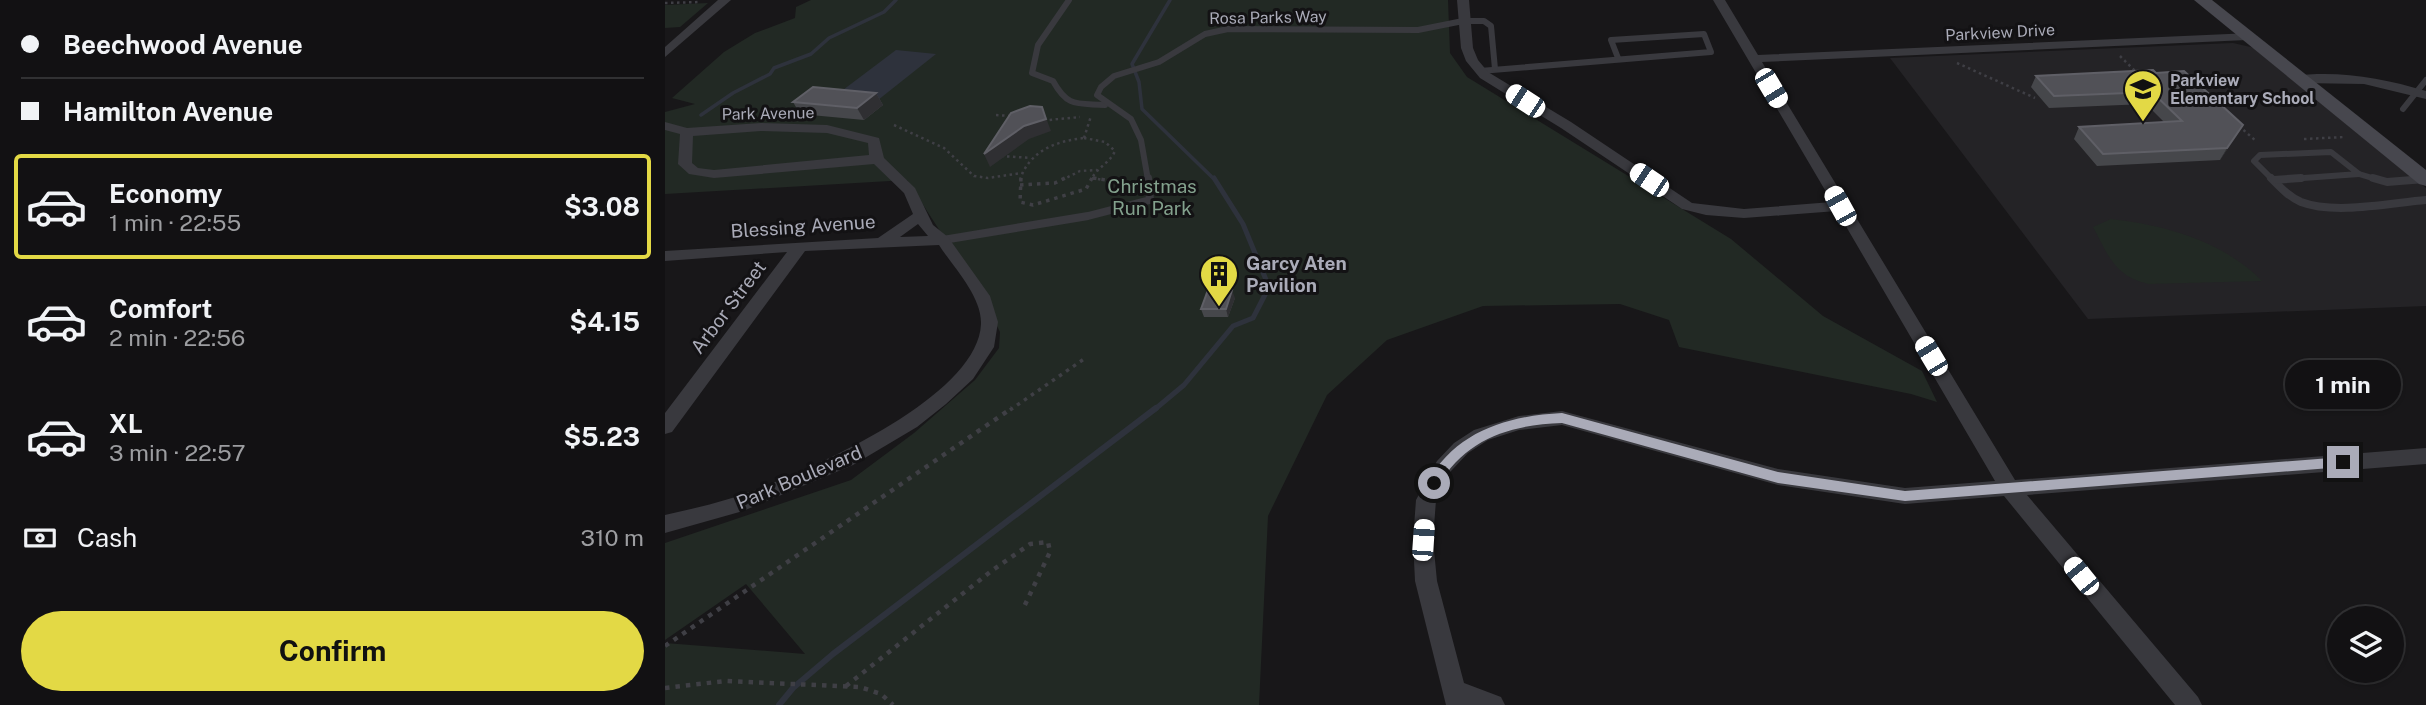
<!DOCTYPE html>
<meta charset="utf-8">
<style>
:root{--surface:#121113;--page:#1b1a1c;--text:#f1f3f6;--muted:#9c9da0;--line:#313133;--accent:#e3d945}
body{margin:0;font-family:"Public Sans",sans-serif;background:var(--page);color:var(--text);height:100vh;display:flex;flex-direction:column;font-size:26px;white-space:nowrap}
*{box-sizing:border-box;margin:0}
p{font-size:23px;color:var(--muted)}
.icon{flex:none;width:38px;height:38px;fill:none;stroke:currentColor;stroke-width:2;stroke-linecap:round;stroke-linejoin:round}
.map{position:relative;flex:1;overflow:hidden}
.drawer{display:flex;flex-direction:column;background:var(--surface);width:665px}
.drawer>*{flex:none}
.banner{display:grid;align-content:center;height:154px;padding:0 21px;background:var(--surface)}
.controls{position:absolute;left:1662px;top:606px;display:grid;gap:14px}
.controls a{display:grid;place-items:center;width:77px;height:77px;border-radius:50%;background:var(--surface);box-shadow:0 2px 5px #0004,0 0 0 2px var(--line);font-size:35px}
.end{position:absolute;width:32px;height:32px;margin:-16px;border:9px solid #aaabb8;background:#111;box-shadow:0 0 0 4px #111}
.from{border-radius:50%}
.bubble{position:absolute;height:49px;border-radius:24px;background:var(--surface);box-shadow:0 2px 5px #0004,0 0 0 2px var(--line);font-size:23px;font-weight:700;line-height:49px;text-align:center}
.car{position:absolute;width:21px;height:42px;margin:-21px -10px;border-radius:9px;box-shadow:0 0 5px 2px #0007;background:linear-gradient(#fff 24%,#345 0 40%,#fff 0 76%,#345 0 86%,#fff 0)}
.banner b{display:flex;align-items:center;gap:24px;height:66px;font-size:26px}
.banner b+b{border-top:2px solid var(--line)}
.banner i{width:18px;height:18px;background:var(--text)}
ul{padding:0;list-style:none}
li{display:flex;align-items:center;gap:21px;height:105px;margin:0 14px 10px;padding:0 7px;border:4px solid transparent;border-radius:7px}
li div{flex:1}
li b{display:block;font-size:26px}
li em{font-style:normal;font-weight:700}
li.active{border-color:var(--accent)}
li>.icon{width:63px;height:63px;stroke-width:1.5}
.pay{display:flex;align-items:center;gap:18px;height:77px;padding:0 21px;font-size:26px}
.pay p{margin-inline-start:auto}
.action{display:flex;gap:14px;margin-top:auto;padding:14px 21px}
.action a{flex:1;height:80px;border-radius:42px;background:var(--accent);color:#111;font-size:28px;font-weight:700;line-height:80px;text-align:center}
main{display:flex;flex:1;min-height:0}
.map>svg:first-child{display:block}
.built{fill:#242326}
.green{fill:#222924}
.water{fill:#2e323c}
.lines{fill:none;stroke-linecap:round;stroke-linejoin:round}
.stream-far2{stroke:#2e323c;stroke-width:3.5}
.stream-far1{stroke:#2e323c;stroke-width:5}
.stream{stroke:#2e323c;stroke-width:6}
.path-far2{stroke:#3f3f45;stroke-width:2.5;stroke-dasharray:2.5 3.5;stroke-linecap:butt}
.path-far1{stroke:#3f3f45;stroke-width:3.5;stroke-dasharray:3.5 5;stroke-linecap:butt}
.path{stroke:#3f3f45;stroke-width:4.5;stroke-dasharray:4.5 6;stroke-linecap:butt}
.lane-far1{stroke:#39393e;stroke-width:6}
.lane{stroke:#39393e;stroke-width:8}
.street{fill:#39393e;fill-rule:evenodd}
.secondary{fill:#47474e;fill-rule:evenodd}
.wall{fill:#46474b}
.shaded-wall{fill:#2f2f32}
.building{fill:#515157;stroke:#5f5f66;stroke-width:2}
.route{fill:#aaabb8}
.labels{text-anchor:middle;stroke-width:6;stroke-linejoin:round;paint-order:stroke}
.far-street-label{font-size:16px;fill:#aaabb8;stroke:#131214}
.far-poi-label{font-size:16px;font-weight:bold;fill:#aaabb8;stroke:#131214;text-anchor:start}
.park-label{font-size:19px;fill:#83a18d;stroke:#131214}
.street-label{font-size:19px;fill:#aaabb8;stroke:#131214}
.poi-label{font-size:19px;font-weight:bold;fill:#aaabb8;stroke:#131214;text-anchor:start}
</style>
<main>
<section class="drawer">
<div class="banner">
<b><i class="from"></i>Beechwood Avenue</b>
<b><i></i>Hamilton Avenue</b>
</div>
<ul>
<li class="active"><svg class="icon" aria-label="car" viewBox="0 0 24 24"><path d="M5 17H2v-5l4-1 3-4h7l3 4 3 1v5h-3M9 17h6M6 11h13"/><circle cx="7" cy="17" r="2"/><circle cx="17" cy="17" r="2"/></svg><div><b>Economy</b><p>1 min · 22:55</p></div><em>$3.08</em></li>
<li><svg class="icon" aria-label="car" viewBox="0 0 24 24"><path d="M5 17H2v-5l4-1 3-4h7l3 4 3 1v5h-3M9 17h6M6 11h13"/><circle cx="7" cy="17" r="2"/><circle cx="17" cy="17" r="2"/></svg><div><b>Comfort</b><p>2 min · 22:56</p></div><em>$4.15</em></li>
<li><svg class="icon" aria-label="car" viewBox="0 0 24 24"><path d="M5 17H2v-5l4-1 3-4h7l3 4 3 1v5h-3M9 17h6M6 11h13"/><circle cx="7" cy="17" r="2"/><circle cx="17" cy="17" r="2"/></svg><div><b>XL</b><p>3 min · 22:57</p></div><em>$5.23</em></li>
</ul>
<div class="pay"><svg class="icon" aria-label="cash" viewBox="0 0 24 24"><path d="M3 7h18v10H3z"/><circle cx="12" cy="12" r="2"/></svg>Cash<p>310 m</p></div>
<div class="action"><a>Confirm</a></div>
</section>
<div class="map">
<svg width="1761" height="705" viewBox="0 0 1761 705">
<rect width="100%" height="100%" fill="#181719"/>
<path class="built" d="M1568,43l22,5 171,140v118l-338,13 -198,-261z"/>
<g class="green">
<path d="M146,0h637l2,53 17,24 264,162 92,77 99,55 15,31 -26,-8 -232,-47 -10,-27 -49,-16 -137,2 -96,34 -60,55 -59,121 -9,189h-594v-62l140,11 -59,-70 -81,56v-97l186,-63 63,-47 61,-53 24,-32 1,-16 -18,-36 -75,-116 -242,14v-82l30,-8 -23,-6 52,-46 31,-19 40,-15 1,-11z"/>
<path d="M43,3l-28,24 -15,1v-23z"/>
<path d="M1446,219c54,6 112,22 151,62l-113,3c-34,-7 -41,-29 -56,-57z"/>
</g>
<path class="water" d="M231,50l40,4 -58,46 -43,-4z"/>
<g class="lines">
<g class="stream-far2">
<path d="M505,0l-38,64 7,18 3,27 73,71"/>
<path d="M36,115l32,-22 37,-19 4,-6 37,-14 18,-16 55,-26 12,-12"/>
</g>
<path class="stream-far1" d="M489,410l30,-25 49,-59 20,-8 16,-31 -26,-63 -29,-46"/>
<path class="stream" d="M114,705l14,-17 40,-34 323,-246"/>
<g class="path-far2">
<path d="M0,3l35,-1"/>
<path d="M1455,56l17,17"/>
<path d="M1292,63l78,35"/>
<path d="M331,115l15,1"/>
<path d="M379,118l5,2 31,-3"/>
<path d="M229,125l50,23 30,28 14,2 34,-5"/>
<path d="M1574,126l17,15"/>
<path d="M419,138l21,4 10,9c-6,13 -18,16 -24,29"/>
<path d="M419,138l7,-22"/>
<path d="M1639,139l41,-2"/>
<path d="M336,156l30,2"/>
<path d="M427,178l12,2"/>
<path d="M355,180c9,-29 36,-39 64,-42"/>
<path d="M397,180l18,-9 17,-1"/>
</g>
<g class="path-far1">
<path d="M356,178l-1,24 13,3 53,-16 6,-11"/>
<path d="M428,178l19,3"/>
<path d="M355,185l35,-2 10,-5"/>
<path d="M345,410l74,-51"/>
</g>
<g class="path">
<path d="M0,646l347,-238"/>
<path d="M181,686l144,-114 40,-28 18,-2 2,10 -27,57"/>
<path d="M0,688l60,-7 135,6 21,7 12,11"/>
</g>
<g class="lane-far1">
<path d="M404,0l-31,45 -6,28 21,8c15,27 24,22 52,24"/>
<path d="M815,71l231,-19 -7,-18 -93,6 7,18"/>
<path d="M1738,109l23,-29"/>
<path d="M1694,174l20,6"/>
<path d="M483,180l-7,-40 -10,-21 -34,-24 4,-8 13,-11 45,-14 46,-28 23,-5 190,1 45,-9h21l7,5 4,43"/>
<path d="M1608,180l-19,-19 6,-6 71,-3 28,22 -83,6"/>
<path d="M1749,180l11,-1"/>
</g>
<g class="lane">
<path d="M1606,178c9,9 18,19 30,24 34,13 89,1 125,-2"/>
<path d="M1708,178l14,4 38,-3"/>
<path d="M1609,180l27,-2"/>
<path d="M278,240l145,-24 62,-16 -2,-22"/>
</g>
<g class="street">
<path d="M53,0h13l-66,57v-10z"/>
<path d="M792,0h12l4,48 5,12 10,12 83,50 121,81 52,6 88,-7 -119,-202h12l33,55 493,-22v6l-4,1 -485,22 253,418 411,-32v16l-399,31 171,202 4,8h-27l-171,-209 -99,8 -127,-19 -216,-60 -43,5 -31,10 -20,13 -17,18 -15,29 -3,40 4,41 27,102 37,14 4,8h-59l-31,-124 -2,-41 3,-40 21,-39 17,-18 20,-13 45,-14 43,-5 216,58 127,19 90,-7 -158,-270 -93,7 -38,-3 -24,-6 -121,-81 -81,-50 -14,-17 -5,-13z"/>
<path d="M1652,74c37,-1 73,6 109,17v8l-62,-15 -64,-1 -6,-4 6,-4z"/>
<path d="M0,122l22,6 74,-5 66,2 52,13 5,20 31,30 18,37 15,12 42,59 8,26 -4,25 -21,32 -27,25 -29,23 -64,38 -110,46 -78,22v-18c22,-5 45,-10 67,-17 64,-21 246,-98 249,-174 1,-28 -28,-57 -42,-79l-134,6 -133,181 -7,2v-21l122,-161 -122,9v-10l213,-13 35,-24 -9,-21 -30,-29 -160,14 -25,-4 -11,-10 2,-30 -15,-4zM96,131l66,2 41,10 1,12 -155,15 -16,-2 -6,-5 1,-27zM253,224l10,12 -28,1z"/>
</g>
<path class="secondary" d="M1529,0h18l214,170v16l-7,-2z"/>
</g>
<g class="wall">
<path d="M1491,73l87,52 -23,35 -123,6 -23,-27 5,-12 85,-5 -18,-18 -97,4 -18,-21 5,-11z"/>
<path d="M211,93l7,12 -19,15 -64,-6 -7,-12z"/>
<path d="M570,298l-7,19h-24l-3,-8z"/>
</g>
<g class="shaded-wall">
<path d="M211,93l7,12 -19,15 -7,-12z"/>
<path d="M377,107l9,24 -22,8 -39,28 -6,-13z"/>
<path d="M1578,125l-7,12 -16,23 7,-12z"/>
<path d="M567,290l3,8 -7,19 -2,-8z"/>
</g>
<g class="building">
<path d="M1488,70l3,3 28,-2 59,54 -16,23 -124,6 -24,-27 103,-6 -30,-29 -98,4 -18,-20z"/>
<path d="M148,87l63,6 -19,15 -64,-6z"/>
<path d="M365,106l12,1 4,12 -22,7 -40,28 27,-41z"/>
<path d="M543,290h24l-6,19h-25z"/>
</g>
<path class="route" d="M897,413l216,59 127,19 438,-34 6,5 -6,5 -438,34 -127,-18 -216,-60c-53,2 -96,16 -124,63h-9l-2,-3c28,-51 79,-67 135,-70z"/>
<defs>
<symbol id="school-pin" viewBox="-11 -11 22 30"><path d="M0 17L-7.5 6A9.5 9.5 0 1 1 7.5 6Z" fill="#e3d945" stroke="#131214"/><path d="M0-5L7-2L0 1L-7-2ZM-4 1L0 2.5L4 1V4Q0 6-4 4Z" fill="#111"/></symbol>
<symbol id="building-pin" viewBox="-11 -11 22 30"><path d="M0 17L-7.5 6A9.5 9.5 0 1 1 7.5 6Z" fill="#e3d945" stroke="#131214"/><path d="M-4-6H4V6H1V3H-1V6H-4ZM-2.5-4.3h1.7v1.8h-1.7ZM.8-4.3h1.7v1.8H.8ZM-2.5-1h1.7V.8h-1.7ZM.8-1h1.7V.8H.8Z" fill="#111"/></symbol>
</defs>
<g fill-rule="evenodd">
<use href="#school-pin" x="1456" y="67" width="44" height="60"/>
<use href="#building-pin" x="532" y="252" width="44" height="60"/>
</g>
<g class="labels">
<g class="far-street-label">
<text transform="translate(603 17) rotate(-1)" y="6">Rosa Parks Way</text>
<text transform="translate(1335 32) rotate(-3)" y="6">Parkview Drive</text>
<text transform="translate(103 113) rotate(-1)" y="6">Park Avenue</text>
</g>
<g class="far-poi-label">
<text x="1505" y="86">Parkview<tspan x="1505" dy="18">Elementary School</tspan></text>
</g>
<g class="park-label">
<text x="487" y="193">Christmas<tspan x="487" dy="22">Run Park</tspan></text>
</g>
<g class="street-label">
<text transform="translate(138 226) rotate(-4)" y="7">Blessing Avenue</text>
<text transform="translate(63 307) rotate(-53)" y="7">Arbor Street</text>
<text transform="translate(134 477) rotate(-23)" y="7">Park Boulevard</text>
</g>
<g class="poi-label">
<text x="581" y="270">Garcy Aten<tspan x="581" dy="22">Pavilion</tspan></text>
</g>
</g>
</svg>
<div class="controls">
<a><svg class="icon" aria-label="layers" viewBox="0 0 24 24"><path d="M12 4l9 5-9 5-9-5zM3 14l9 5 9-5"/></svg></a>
</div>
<i class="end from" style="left:769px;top:483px"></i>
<i class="end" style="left:1678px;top:462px"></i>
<div class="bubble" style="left:1620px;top:360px;width:116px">1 min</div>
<i class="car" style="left:1106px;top:88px;rotate:149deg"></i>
<i class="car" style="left:860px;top:101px;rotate:303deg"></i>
<i class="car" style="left:984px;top:180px;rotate:304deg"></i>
<i class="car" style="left:1175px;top:206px;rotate:331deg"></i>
<i class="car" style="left:1266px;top:356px;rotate:329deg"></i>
<i class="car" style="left:758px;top:540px;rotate:4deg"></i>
<i class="car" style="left:1416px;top:576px;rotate:321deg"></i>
</div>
</main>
